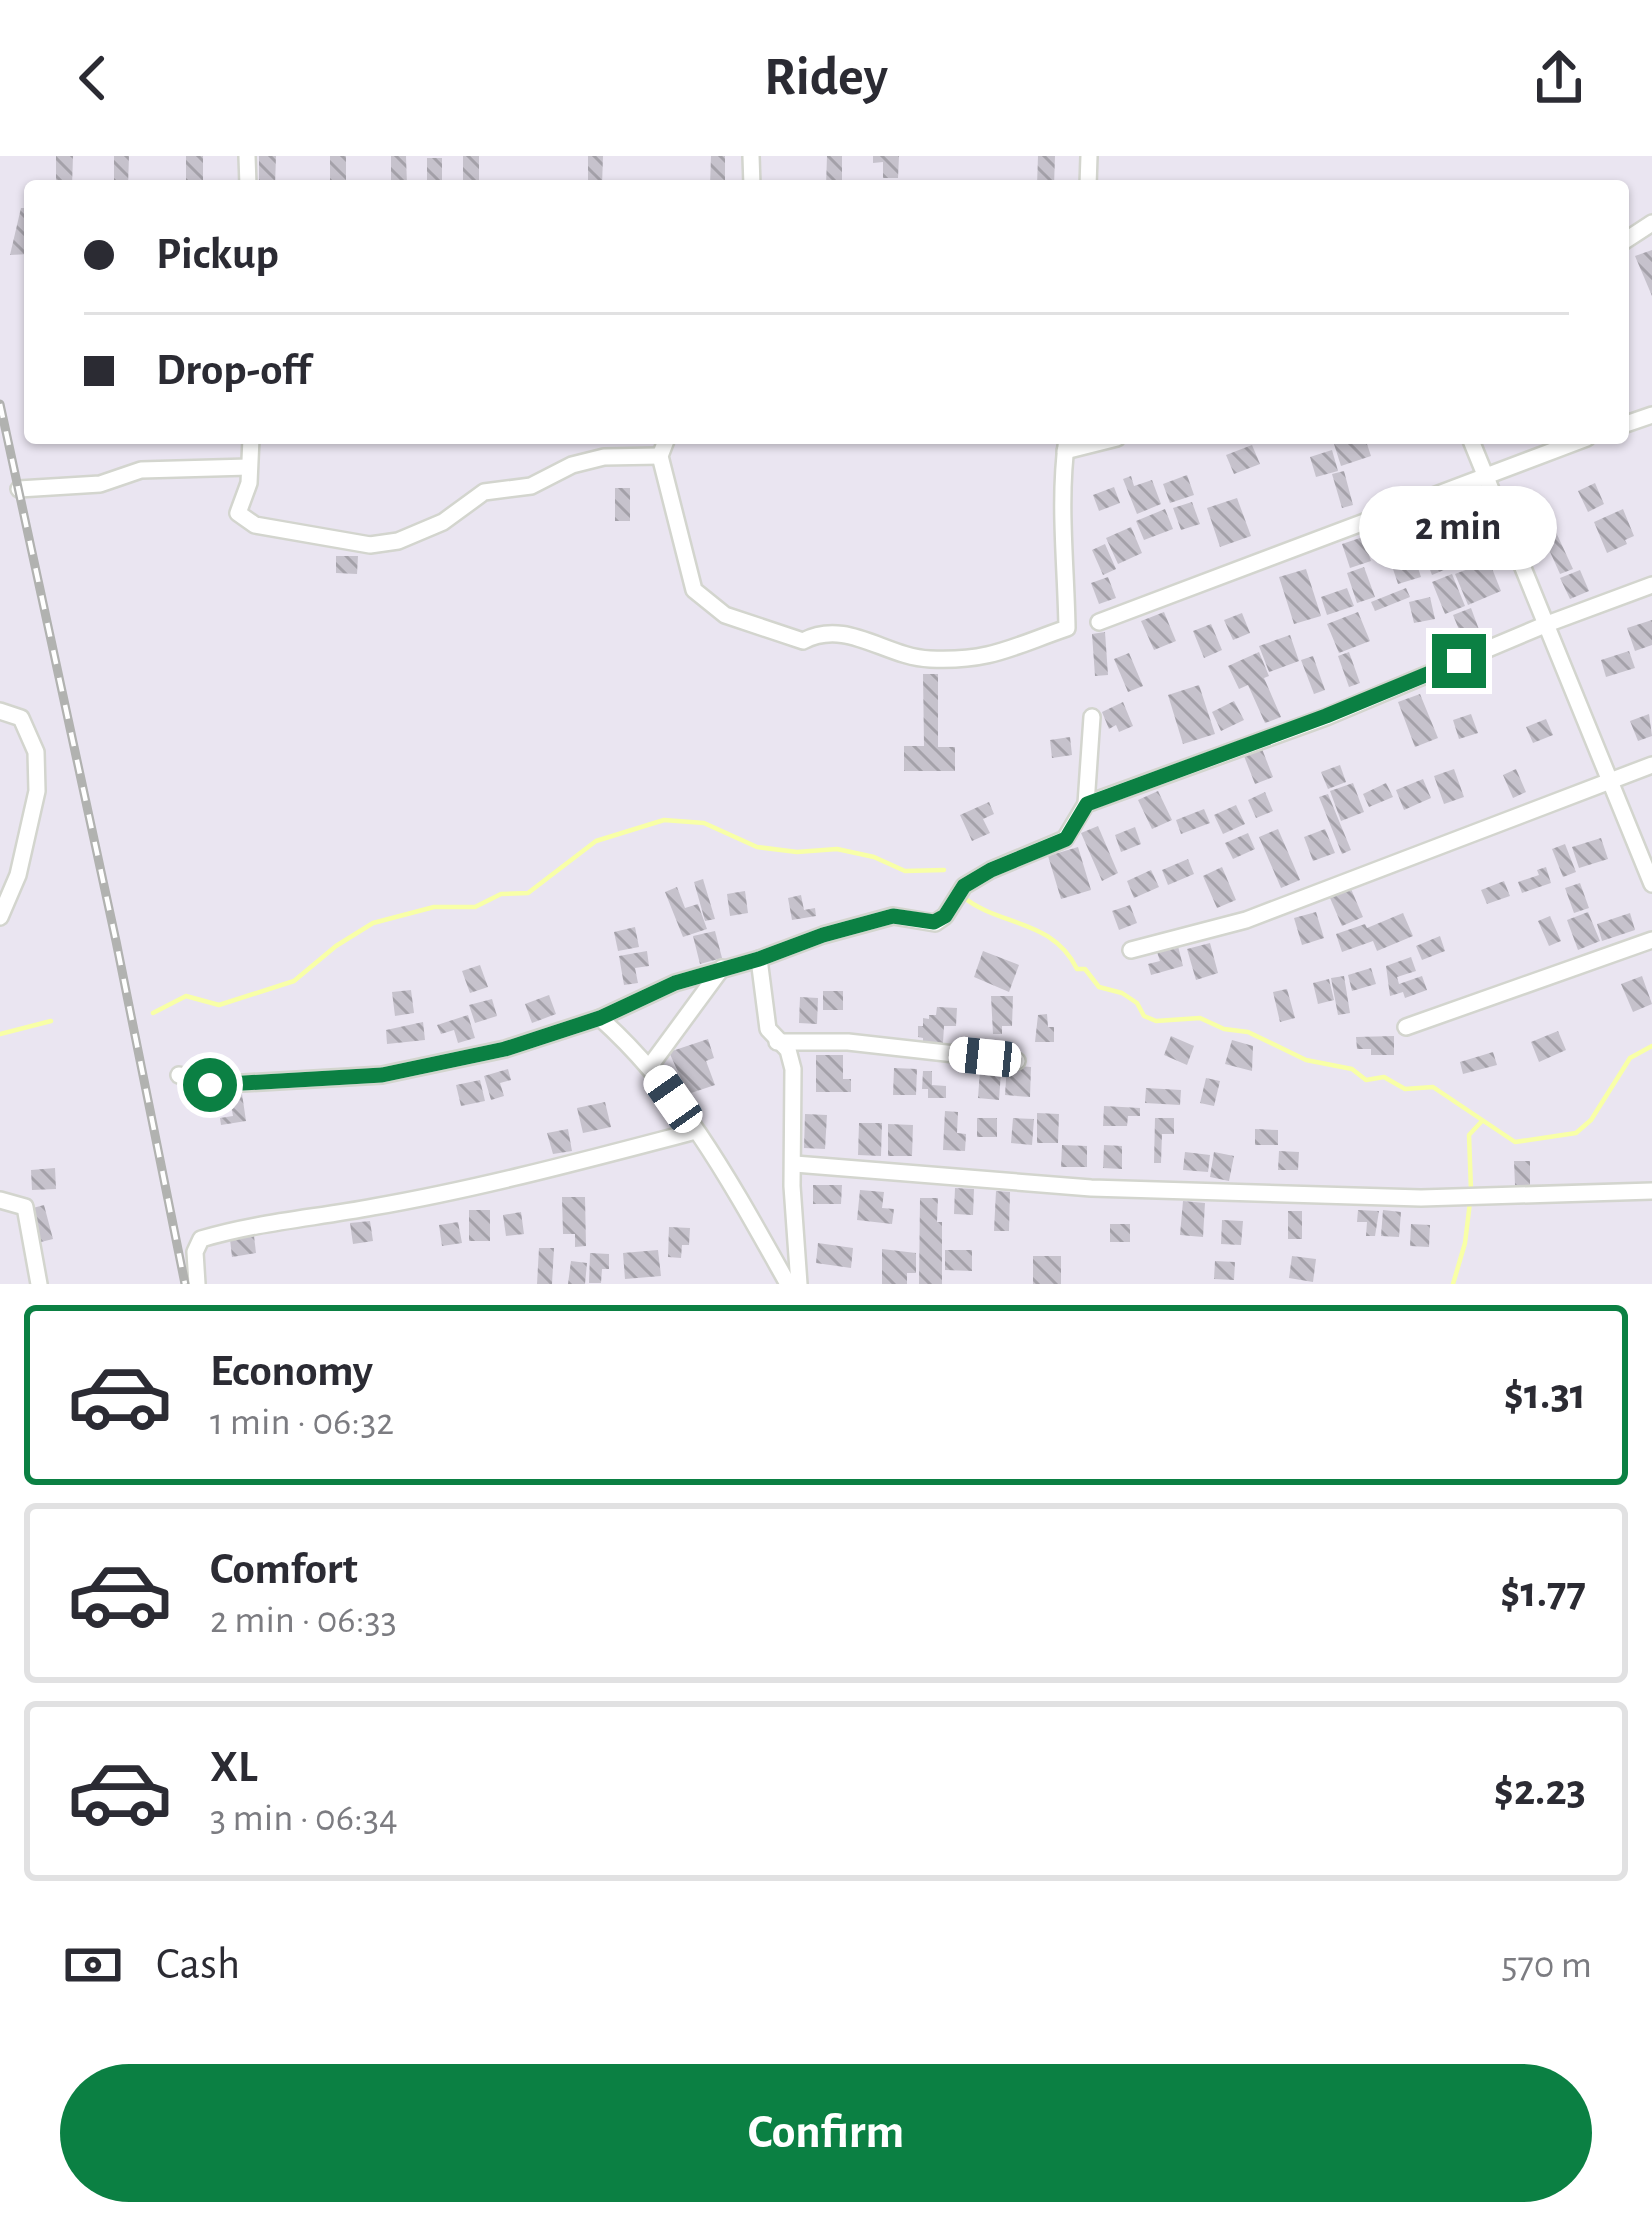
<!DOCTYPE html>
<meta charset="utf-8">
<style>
:root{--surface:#fff;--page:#f7f7f7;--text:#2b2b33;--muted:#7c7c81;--line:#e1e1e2;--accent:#0b8043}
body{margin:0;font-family:"Alegreya Sans",sans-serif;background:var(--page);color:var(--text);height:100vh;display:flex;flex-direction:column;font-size:45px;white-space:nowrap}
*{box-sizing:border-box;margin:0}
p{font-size:39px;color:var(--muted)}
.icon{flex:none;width:66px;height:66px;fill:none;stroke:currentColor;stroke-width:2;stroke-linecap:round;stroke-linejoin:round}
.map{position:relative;height:1128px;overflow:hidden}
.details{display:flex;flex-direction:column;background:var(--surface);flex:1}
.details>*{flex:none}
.top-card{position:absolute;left:24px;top:24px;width:1605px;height:264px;border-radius:12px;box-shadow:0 3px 9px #0004;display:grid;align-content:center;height:264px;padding:0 60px;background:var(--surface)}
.end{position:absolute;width:54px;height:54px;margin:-27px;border:15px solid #0b8043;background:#fff;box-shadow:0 0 0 6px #fff}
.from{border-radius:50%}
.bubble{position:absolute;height:84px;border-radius:42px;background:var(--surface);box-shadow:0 3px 9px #0004;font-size:39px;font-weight:700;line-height:84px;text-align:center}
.car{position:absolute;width:36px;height:72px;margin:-36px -18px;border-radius:15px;box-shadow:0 0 9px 3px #0007;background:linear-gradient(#fff 24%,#345 0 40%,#fff 0 76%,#345 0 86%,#fff 0)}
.top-card b{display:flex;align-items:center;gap:42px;height:114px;font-size:45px}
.top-card b+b{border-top:3px solid var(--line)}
.top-card i{width:30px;height:30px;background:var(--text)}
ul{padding:21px 0 0;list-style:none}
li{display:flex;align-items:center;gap:36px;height:180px;margin:0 24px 18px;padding:0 36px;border:6px solid var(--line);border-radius:12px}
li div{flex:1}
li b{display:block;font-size:45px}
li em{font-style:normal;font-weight:700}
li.active{border-color:var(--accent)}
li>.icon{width:108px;height:108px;stroke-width:1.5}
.pay{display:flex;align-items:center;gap:30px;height:132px;padding:0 60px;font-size:45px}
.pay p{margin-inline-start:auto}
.button{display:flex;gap:24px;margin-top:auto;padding:24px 60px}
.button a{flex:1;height:138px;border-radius:72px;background:var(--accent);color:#fff;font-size:48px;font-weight:700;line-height:138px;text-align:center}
header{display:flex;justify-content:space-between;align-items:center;height:156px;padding:0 60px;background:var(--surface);font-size:54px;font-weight:700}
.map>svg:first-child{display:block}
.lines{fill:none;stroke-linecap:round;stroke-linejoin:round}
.stream{stroke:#f8ffa7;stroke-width:4.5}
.building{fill:url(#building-back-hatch)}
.minor-casing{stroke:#d3d5ce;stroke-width:20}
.minor{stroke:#fff;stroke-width:15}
.rail-casing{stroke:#b1b2b0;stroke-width:9}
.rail{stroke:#fff;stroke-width:4.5;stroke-dasharray:14;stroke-linecap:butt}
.route{stroke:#0b8043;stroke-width:15}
</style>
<header><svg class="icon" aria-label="back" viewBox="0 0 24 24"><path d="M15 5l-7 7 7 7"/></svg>Ridey<svg class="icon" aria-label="share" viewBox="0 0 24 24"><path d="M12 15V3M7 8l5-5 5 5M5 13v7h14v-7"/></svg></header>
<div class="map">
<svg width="1652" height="1128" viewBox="0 0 1652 1128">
<defs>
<pattern id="building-back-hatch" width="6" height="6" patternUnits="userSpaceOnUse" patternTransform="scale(3)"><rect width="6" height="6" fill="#c6c2cc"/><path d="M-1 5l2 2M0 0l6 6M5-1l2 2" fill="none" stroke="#a4a1a9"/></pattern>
</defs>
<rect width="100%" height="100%" fill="#eae5f1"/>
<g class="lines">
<g class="stream">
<path d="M962,740c37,31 90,22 115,73h8l14,18 23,6 15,10 7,13 12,5 44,-3 24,11 24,3 58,28 46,9 14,11 18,-3 21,12 28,-2 82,55 61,-9 15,-13 39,-62 22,-12"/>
<path d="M153,857l33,-17 33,9 75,-24 42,-35 37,-23 61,-16h41l26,-13 27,-1 68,-52 68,-21 40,3 53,24 40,5 40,-3 37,8 31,14 39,-1"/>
<path d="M0,878l51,-13"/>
<path d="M1471,1034l-2,-55 13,-14"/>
<path d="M1453,1128l12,-41 5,-41"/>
</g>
</g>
<g class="building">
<path d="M56,0h17l-1,30h-16z"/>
<path d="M114,0h15l-1,30h-14z"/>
<rect x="186" y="0" width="17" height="30"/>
<path d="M259,0h17l-1,30h-16z"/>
<rect x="330" y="0" width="16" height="30"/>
<path d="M391,0h15l1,30h-16z"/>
<rect x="463" y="0" width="16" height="30"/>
<path d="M588,0h15l-1,30h-14z"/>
<path d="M711,0h14v30h-15z"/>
<path d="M827,0h15v30h-16z"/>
<path d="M873,0h26l-1,22h-15v-16l-10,1z"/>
<path d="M1038,0h17l-1,30h-17z"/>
<rect x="427" y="2" width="15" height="28"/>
<path d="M21,52h9v46l-20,1z"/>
<path d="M1652,94v46l-17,-40z"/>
<path d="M1352,282h13l6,18 -30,10 -7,-22z"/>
<path d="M1252,289l8,19 -26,10 -8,-19z"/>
<path d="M1332,294l6,21 -22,6 -6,-20z"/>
<path d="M1344,315l9,34 -11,3 -10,-34z"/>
<path d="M1187,319l7,20 -24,8 -7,-19z"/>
<path d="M1131,320l3,10 18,-6 9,24 -24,10 -14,-35z"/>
<path d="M1595,327l9,21 -16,8 -10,-21z"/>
<path d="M1114,331l6,16 -21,8 -6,-16z"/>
<rect x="615" y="332" width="15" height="33"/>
<path d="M1237,342l14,38 -31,11 -13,-39z"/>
<path d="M1192,346l8,22 -19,6 -8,-22z"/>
<path d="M1165,353l8,20 -29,11 -8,-19z"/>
<path d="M1623,353l11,27 -9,4 2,4 -20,9 -13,-31z"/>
<path d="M1429,355l10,25 -21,8 -10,-25z"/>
<path d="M1131,371l11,26 -24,11 -12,-26z"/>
<path d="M1554,372l19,41 -13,5 -18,-40z"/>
<path d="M1363,381l8,24 -21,7 -8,-24z"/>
<path d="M1441,386l10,25 -19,8 -10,-26z"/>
<path d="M1105,388l11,25 -13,6 -11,-25z"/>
<path d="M1412,394l9,27 -23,7 -9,-27z"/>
<path d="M336,400h22l-1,18 -21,-1z"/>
<path d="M1489,405l12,30 -33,14 -13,-31z"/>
<path d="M1364,411l11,30 -18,6 -10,-30z"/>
<path d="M1306,413l15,47 -27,8 -15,-47z"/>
<path d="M1580,414l9,21 -19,8 -10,-21z"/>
<path d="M1452,418l13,32 -20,8 -13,-32z"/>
<path d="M1108,421l8,21 -17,6 -8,-21z"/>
<path d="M1347,432l7,18 -27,9 -6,-18z"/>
<path d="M1406,432l4,9 -35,14 -4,-9z"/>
<path d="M1430,441l5,22 -21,4 -5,-21z"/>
<path d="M1471,452l10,27 -17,7 -11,-27z"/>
<path d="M1164,456l12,29 -22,9 -13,-29z"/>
<path d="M1358,456l12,29 -31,12 -12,-29z"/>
<path d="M1242,457l8,20 -17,7 -9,-20z"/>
<path d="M1652,464v25l-17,6 -8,-23z"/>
<path d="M1211,468l11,26 -18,8 -11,-27z"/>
<path d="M1105,476l3,43 -13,1 -3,-42z"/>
<path d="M1290,479l9,26 -30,11 -10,-26z"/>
<path d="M1629,495l6,17 -29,9 -5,-17z"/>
<path d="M1259,496l10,24 -5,2 17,39 -16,6 -17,-38 -9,4 -11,-23z"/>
<path d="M1349,496l11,31 -11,4 -11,-31z"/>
<path d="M1129,497l14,33 -15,6 -14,-33z"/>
<path d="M1313,500l12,34 -11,4 -13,-34z"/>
<path d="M923,518h15v73h17v24h-51v-25h20z"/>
<path d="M1199,529l16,49 -32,10 -15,-49z"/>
<path d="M1420,538l18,44 -23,9 -17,-45z"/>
<path d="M1234,545l10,19 -23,11 -9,-19z"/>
<path d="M1123,546l10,24 -14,6 -3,-7 -7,4 -7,-17z"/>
<path d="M1471,558l7,19 -19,6 -6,-19z"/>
<path d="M1649,558l3,22 -14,5 -8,-20z"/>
<path d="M1546,563l7,16 -20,8 -7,-16z"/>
<path d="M1070,581l2,18 -20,3 -2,-18z"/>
<path d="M1262,593l11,28 -18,7 -11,-28z"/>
<path d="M1340,609l6,17 -18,7 -7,-17z"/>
<path d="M1454,613l10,28 -20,7 -10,-28z"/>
<path d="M1516,613l10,23 -13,6 -10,-23z"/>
<path d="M1423,623l8,19 -27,12 -8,-20z"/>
<path d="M1353,627l11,29 -23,9 -11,-30z"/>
<path d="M1386,627l7,14 -24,10 -6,-13z"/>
<path d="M1158,635l14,29 -20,9 -14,-29z"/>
<path d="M1265,636l8,19 -17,7 -8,-18z"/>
<path d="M1328,638l23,56 -9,4 -23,-57z"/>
<path d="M989,646l5,12 -11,5 7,14 -18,8 -12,-26z"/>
<path d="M1236,649l9,19 -22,10 -9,-19z"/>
<path d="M1204,653l6,14 -29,11 -5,-14z"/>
<path d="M1098,670l20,47 -16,8 -21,-48z"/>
<path d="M1135,671l6,17 -20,8 -6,-17z"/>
<path d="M1278,673l22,51 -19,8 -22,-51z"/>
<path d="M1325,673l10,24 -22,8 -9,-24z"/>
<path d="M1248,677l7,16 -22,10 -8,-16z"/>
<path d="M1601,682l7,21 -29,9 -7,-21z"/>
<path d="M1565,688l11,28 -13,5 -11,-28z"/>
<path d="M1078,691l13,43 -30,9 -13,-43z"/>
<path d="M1188,703l6,15 -26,11 -6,-15z"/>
<path d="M1222,711l14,33 -19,8 -14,-32z"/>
<path d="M1546,711l5,16 -29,10 -4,-11 21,-7 -2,-5z"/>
<path d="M1151,714l8,17 -25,11 -7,-17z"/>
<path d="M703,723l12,40 -10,2 -11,-39z"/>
<path d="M1504,725l6,15 -23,8 -6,-14z"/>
<path d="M1580,727l9,25 -15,5 -9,-25z"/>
<path d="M677,731l8,21 13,-4 9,25 -24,8 -18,-45z"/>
<path d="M1351,733l12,28 -21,9 -12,-28z"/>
<path d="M745,735l3,22 -18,3 -3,-22z"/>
<path d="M801,739l3,15 11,-2 1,8 -24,4 -4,-22z"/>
<path d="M1130,749l7,18 -18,7 -7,-19z"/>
<path d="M1316,756l8,26 -22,7 -8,-27z"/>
<path d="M1588,756l12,29 -22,9 -11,-30z"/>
<path d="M1403,757l10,23 -36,15 -4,-10 -31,11 -6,-18 29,-10 2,4z"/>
<path d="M1630,757l5,17 -33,11 -5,-17z"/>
<path d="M1550,760l11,25 -12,5 -11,-25z"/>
<path d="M635,771l4,20 -21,4 -4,-19z"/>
<path d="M715,775l7,27 -22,6 -7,-28z"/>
<path d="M1440,780l5,15 -23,9 -6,-14z"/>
<path d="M1210,787l8,30 -22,7 -9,-31z"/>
<path d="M1178,790l5,20 -32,9 -3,-11 12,-3 -3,-9z"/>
<path d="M647,795l2,15 -14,2 3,15 -14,2 -5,-29z"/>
<path d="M983,795l36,14 -10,27 -35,-15z"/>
<path d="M1411,801l5,14 -19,6 2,7 23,-8 5,14 -22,8 -2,-6 -13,4 -4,-30z"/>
<path d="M480,809l8,22 -18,6 -8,-22z"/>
<path d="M1371,812l5,16 -24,7 -4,-16z"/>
<path d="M1344,820l6,37 -12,2 -7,-37z"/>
<path d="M1642,820l10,28 -19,8 -12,-28z"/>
<path d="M1329,823l5,21 -16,4 -5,-21z"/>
<path d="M1287,833l8,29 -15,4 -7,-30z"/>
<path d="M411,834l3,23 -19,3 -3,-24z"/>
<rect x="823" y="835" width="20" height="19"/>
<path d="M549,839l7,19 -24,9 -7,-19z"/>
<path d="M991,840h22l-1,30h-10v8h-9z"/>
<path d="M800,841l18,1 -1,26 -18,-1z"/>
<path d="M492,843l5,17 -22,7 -6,-18z"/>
<path d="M937,851l20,1 -1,18h-12l-1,17 -20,-1v-4l-5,-1v-11h5v-8l6,1v-4h7z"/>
<path d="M1047,858l1,13h6v15h-19l3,-27z"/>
<path d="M468,859l7,23 -17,5 -4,-13 -13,4 -4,-9z"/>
<path d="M423,866l2,18 -38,4 -1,-14z"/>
<path d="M1558,875l8,19 -27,12 -8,-20z"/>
<path d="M1171,880l23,10 -7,19 -23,-10z"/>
<path d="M1394,880v19h-23v-6h-14l-1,-12z"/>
<path d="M708,883l6,19 -8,3 9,24 -27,9 -19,-42z"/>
<path d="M1232,884l21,6 -1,25 -27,-7z"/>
<path d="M1493,896l4,13 -34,9 -3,-12z"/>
<path d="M816,899h27v24h8v13h-35z"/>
<path d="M1007,909l24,2 -1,30 -25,-2z"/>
<path d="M894,912l23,1 -1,26h-23z"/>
<path d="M508,913l3,11 -11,3 4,13 -13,4 -7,-24z"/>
<path d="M980,914l21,2 -2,28 -21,-2z"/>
<path d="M923,915h9v14l14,1v12h-18v-9h-6z"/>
<path d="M1206,922l14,3 -6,25 -14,-3z"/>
<path d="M480,924l5,21 -24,5 -5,-21z"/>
<path d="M241,931l5,34 -25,4 -1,-7 13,-2 -5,-27z"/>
<path d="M1146,932l35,2 -1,15 -35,-2z"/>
<path d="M605,946l6,25 -28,6 -6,-25z"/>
<path d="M1104,950l36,2v8h-12l-1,10h-24z"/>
<path d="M945,955l13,1 -1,21 9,1 -1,17 -22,-1z"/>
<path d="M1037,957l22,1 -1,29h-21z"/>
<path d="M805,958l22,1 -2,34 -21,-1z"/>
<rect x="977" y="962" width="20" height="19"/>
<path d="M1013,962l21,1 -2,26 -21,-2z"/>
<path d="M1155,962h19v16h-12l-1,29h-7z"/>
<path d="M859,967h23l-1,33 -23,-1z"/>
<path d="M888,968l25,1 -1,31h-24z"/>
<path d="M568,973l4,22 -19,3 -6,-21z"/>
<path d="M1255,973l23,1v15h-23z"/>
<path d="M1062,989l25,1v21h-26z"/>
<path d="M1104,989l18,1v23l-19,-1z"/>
<path d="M1279,995l20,1 -1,18h-20z"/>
<path d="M1185,996l25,3 -2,17 -25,-2z"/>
<path d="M1214,996l20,4 -5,25 -19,-4z"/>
<path d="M1514,1005h16v24h-15z"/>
<path d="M55,1012l1,21 -24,1 -1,-20z"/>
<path d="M813,1029h29l-1,19h-28z"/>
<path d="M955,1032l19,1 -1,26 -19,-1z"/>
<path d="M860,1034l24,2 -2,16 12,1 -2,15 -35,-4z"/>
<path d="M996,1035l14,1 -1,39h-15z"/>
<path d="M562,1041h23l1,49 -11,1v-13h-12z"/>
<path d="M920,1042h18l-1,24h5v62h-23z"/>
<path d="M1183,1045l22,2 -2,34 -23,-2z"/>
<path d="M44,1049l9,34 -12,3 -8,-34z"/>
<rect x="469" y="1054" width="21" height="31"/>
<path d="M1358,1054l21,1 -4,25h-9l1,-14h-10z"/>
<path d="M1383,1054l18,2 -2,25 -18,-1z"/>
<rect x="1288" y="1055" width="14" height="28"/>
<path d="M521,1056l3,22 -18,2 -3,-21z"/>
<path d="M1222,1064l21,1 -2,24 -20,-1z"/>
<path d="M370,1065l3,20 -20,3 -3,-21z"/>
<path d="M458,1066l4,21 -20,3 -3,-21z"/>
<rect x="1110" y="1068" width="20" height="18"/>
<path d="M1411,1068l19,1 -1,22 -19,-1z"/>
<path d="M669,1071l21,1 -1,17h-7l-1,13 -13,-1z"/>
<path d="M254,1080l2,17 -24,4 -2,-18z"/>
<path d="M818,1087l35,5 -2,20 -35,-5z"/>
<path d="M539,1092h15l-2,36h-15z"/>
<path d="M882,1093l34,4v20h-9v11h-25z"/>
<path d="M658,1094l3,26 -36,3 -2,-26z"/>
<path d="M945,1094h27v21l-27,-1z"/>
<path d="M590,1097l19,1v15h-7l-1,14h-12z"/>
<rect x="1033" y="1100" width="28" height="28"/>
<path d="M1292,1100l24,3 -3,23 -24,-4z"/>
<path d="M571,1105l16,2 -2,21h-17z"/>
<path d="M1215,1105l20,1 -1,18 -20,-1z"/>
</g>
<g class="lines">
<defs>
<g id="minor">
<path d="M247,0l1,30"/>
<path d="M751,0l1,30"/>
<path d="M1088,30l1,-30"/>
<path d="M1623,86l29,-19"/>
<path d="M1623,269l29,-10"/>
<path d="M251,282l-2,45 -11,30 17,12 115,20 28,-4 45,-19 41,-30 47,-6 41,-21 32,-8 56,-1"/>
<path d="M667,282l-7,18 34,134 31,25 78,26c44,-23 82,16 127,18 60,3 84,-13 137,-31 -1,-64 -9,-126 0,-190"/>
<path d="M1470,282l182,446"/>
<path d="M1065,295l52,-13"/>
<path d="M19,333l81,-5 41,-14 108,-3"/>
<path d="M1099,466l488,-184"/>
<path d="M0,555l21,7 15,34 1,39 -19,84 -18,42"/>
<path d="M1086,648l6,-87"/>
<path d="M1131,794l115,-30 406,-155"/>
<path d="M759,803l9,70 20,21 5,19 -1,117 7,98"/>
<path d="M600,862c83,74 134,170 188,266"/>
<path d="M1406,871l246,-87"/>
<path d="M777,886h71l169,19"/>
<path d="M650,910l72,-98"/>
<path d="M179,919l31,10 172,-10 123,-26 95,-31 75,-35 84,-24 64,-24 70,-19 42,7 10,-7 19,-30 27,-16 74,-31 21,-35 240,-87 221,-93 105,-39"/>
<path d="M795,1008l296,24 330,10 231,-7"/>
<path d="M0,1044l25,7 14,77"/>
<path d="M197,1128l-2,-32 6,-13c57,-17 114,-21 172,-32 109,-19 216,-48 323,-76"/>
</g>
</defs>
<use href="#minor" class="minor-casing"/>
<use href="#minor" class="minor"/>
<defs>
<path id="rail" d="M0,248l116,537 69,343"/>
</defs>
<use href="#rail" class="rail-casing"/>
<use href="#rail" class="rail"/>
</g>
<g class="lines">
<path class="route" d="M210,929l172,-10 123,-26 95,-31 75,-35 84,-24 64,-24 70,-19 41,6 11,-6 19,-30 27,-16 75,-31 21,-35 239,-88 133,-55"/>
</g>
</svg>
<i class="end from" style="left:210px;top:929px"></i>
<i class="end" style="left:1459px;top:505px"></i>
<div class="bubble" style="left:1359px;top:330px;width:198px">2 min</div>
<i class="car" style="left:985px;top:901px;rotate:276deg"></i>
<i class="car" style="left:673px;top:943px;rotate:325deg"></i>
<div class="top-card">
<b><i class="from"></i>Pickup</b>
<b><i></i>Drop-off</b>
</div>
</div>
<section class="details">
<ul>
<li class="active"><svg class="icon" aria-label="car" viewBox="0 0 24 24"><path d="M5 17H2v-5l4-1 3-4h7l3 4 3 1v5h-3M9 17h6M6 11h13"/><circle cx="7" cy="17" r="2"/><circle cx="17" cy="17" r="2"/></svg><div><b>Economy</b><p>1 min · 06:32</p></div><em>$1.31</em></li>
<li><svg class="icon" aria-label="car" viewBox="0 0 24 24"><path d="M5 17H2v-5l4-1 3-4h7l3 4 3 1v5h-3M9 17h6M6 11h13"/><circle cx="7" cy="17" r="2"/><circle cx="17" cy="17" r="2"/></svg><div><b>Comfort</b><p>2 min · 06:33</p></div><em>$1.77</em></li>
<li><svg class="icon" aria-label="car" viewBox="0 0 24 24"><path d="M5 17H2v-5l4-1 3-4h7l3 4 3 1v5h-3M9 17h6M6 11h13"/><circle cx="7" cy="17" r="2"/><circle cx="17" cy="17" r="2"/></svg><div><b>XL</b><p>3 min · 06:34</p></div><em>$2.23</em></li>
</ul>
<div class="pay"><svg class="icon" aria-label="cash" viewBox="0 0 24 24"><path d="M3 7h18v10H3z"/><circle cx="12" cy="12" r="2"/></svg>Cash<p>570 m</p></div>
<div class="button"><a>Confirm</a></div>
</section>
